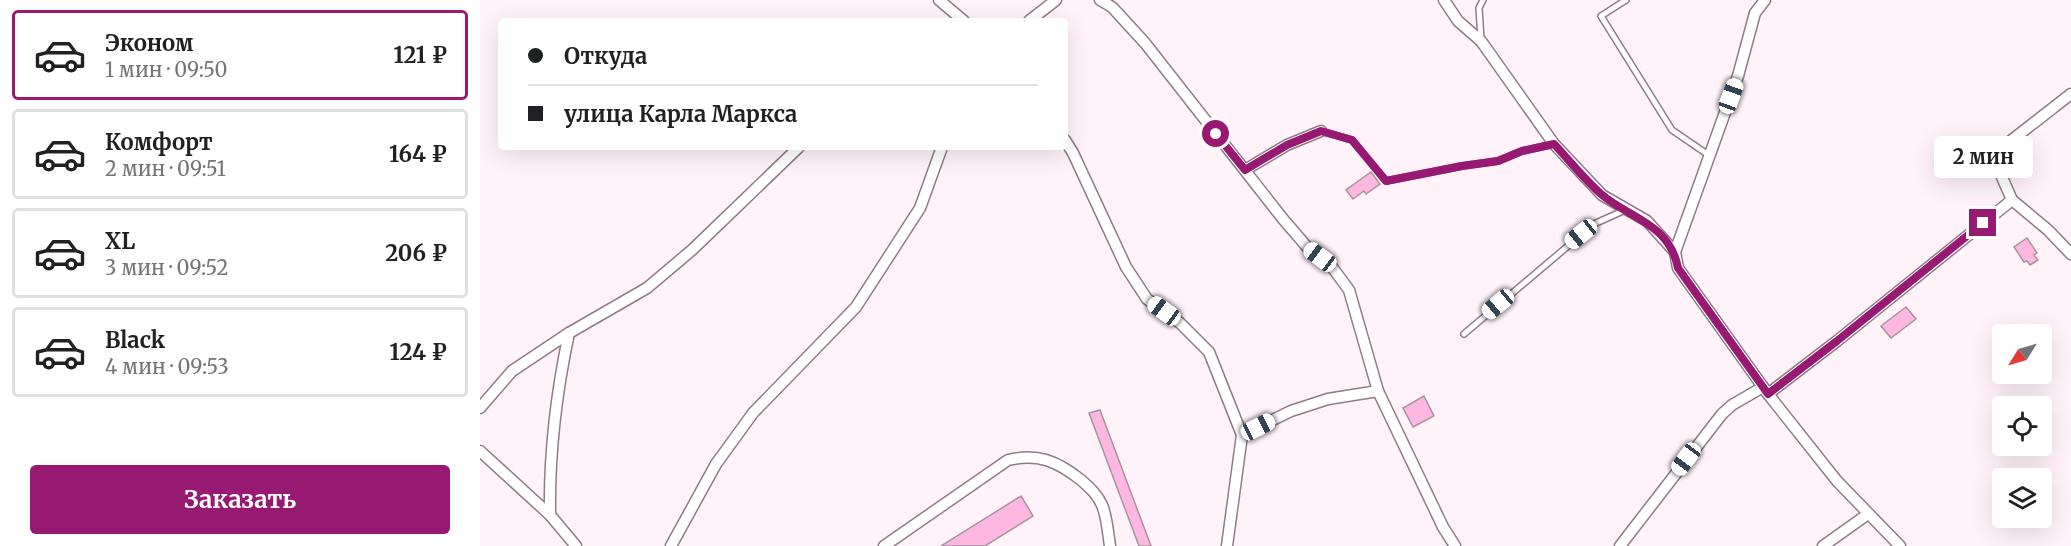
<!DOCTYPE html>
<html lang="ru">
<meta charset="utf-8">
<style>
:root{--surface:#fff;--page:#f6f6f6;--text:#202124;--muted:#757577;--line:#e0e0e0;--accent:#971972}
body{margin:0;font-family:Merriweather,serif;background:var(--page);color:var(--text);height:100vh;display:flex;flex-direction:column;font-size:22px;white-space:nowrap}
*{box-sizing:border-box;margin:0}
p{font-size:20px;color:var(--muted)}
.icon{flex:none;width:33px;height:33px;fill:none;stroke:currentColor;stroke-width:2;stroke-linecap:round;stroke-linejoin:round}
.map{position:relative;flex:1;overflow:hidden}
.details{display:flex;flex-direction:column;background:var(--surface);width:480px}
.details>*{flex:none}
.top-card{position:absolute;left:18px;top:18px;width:570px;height:132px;border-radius:6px;box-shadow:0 6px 24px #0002;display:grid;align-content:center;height:132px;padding:0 30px;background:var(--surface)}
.needle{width:39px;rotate:233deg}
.buttons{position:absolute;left:1512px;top:324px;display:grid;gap:12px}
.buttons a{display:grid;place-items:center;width:60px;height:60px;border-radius:6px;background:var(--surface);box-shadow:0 6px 24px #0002;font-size:30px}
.end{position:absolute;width:27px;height:27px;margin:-14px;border:8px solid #971972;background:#fff;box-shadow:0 0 0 3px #fff}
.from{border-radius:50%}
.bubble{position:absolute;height:42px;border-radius:6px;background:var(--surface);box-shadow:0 6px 24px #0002;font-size:20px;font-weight:700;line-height:42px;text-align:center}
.car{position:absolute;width:18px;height:36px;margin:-18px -9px;border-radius:8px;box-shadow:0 0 4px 2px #0007;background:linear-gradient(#fff 24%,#345 0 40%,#fff 0 76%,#345 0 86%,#fff 0)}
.top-card b{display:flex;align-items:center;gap:21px;height:57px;font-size:22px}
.top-card b+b{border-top:2px solid var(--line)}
.top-card i{width:15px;height:15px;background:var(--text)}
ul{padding:10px 0 0;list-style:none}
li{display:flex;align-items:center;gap:18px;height:90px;margin:0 12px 9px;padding:0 18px;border:3px solid var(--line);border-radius:6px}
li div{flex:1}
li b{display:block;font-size:22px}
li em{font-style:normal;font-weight:700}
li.selected{border-color:var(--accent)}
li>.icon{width:54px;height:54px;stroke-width:1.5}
.button{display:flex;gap:12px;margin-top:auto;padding:12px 30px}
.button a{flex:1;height:69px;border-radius:6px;background:var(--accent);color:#fff;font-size:24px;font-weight:700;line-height:69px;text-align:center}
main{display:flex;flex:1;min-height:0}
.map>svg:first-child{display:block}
.building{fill:#feb7e0;stroke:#a7949e;stroke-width:1.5}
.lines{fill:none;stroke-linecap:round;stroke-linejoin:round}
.lane-casing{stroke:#8f7c87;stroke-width:8}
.street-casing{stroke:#8f7c87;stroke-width:13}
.lane{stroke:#fff;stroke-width:5}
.street{stroke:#fff;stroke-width:10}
.route{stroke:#971972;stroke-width:8}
</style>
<main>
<section class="details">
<ul>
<li class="selected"><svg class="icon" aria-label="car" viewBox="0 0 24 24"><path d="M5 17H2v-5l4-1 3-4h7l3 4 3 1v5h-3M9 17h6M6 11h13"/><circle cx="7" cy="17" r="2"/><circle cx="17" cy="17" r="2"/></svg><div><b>Эконом</b><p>1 мин · 09:50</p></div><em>121 ₽</em></li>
<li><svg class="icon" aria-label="car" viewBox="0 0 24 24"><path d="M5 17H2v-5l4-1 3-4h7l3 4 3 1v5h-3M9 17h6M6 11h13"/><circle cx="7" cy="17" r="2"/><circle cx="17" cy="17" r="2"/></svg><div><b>Комфорт</b><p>2 мин · 09:51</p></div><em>164 ₽</em></li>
<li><svg class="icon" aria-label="car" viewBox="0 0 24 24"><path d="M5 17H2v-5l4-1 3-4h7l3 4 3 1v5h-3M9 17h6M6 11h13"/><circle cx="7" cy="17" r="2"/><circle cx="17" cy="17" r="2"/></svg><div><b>XL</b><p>3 мин · 09:52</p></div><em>206 ₽</em></li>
<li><svg class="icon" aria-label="car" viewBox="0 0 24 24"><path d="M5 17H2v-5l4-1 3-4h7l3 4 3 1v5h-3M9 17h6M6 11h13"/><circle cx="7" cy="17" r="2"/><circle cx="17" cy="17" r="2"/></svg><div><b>Black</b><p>4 мин · 09:53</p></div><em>124 ₽</em></li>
</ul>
<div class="button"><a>Заказать</a></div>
</section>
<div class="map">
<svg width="1591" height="546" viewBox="0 0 1591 546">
<rect width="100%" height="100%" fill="#fff2f9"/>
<g class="building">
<path d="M891,172l9,12 -14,10 -2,-3 -11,8 -7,-9z"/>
<path d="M1547,238l10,15 -3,2 4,5 -8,5 -3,-4 -3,1 -10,-15z"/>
<path d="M1426,307l10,12 -25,19 -10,-12z"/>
<path d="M944,396l10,20 -21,11 -10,-19z"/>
<path d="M620,410l51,136h-12l-50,-133z"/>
<path d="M541,496l12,20 -48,30h-44z"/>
</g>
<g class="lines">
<defs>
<g id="lane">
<path d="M1146,0l-25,16 71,114 38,26"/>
<path d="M1001,39l-2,-31 4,-8"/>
<path d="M841,131l31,9 34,41 76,-15 36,-5 24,-10 32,-7"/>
<path d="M984,334l130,-110 31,-14"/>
</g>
<g id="street">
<path d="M459,0l25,21"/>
<path d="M620,0l12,7 33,36 138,176 25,29 24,19 17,23 29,101 65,136 12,19"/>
<path d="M964,0l14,21 23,20 73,103 48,51 45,26 28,31"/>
<path d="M1285,0l-10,13 -17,63 -63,176 3,16 90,126 69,87 63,65"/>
<path d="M549,21l27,-21"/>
<path d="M1591,94l-63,49 -10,11v14l14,32 36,30 23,24"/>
<path d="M585,140l8,13 53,114 21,32 33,24 29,29 33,83 -15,111"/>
<path d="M765,170l42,-25 34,-14"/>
<path d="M1288,394l69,-53 175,-141"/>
<path d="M0,408l32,-37 57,-38 78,-45 45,-38 107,-103"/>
<path d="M762,435l49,-24 37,-12 50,-8"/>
<path d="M0,451l70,64 26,31"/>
<path d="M70,515c-1,-61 6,-121 19,-182"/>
<path d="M191,546l45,-82 37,-51 103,-106 64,-99 22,-61"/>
<path d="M404,546l124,-86c30,-7 49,1 73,20 9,8 16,14 21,25 5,12 6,28 8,41"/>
<path d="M1140,546l102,-132 10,-9 31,-18"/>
<path d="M1343,546l45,-32"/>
</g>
</defs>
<use href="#lane" class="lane-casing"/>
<use href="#street" class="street-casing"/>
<use href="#lane" class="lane"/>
<use href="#street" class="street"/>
</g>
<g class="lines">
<path class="route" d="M736,134l29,36 42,-25 34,-14 31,9 34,41 76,-15 36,-5 24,-10 32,-7c15,16 30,35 47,50 29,25 68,29 77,74l90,126 69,-53 146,-118"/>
</g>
</svg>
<div class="buttons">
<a><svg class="needle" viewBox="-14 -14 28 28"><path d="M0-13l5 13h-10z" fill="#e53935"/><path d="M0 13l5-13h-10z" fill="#757577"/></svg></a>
<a><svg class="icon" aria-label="locate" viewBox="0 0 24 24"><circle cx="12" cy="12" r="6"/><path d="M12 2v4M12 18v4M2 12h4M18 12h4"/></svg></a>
<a><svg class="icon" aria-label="layers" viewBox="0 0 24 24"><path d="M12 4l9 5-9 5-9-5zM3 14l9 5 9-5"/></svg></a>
</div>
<i class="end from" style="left:736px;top:134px"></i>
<i class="end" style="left:1503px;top:223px"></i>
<div class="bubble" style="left:1454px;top:136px;width:99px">2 мин</div>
<i class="car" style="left:1251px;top:96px;rotate:20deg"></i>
<i class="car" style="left:1101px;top:234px;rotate:231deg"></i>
<i class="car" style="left:840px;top:257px;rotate:307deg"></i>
<i class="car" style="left:1018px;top:304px;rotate:230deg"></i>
<i class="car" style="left:684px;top:311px;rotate:306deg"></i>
<i class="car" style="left:778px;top:427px;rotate:63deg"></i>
<i class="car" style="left:1206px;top:459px;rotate:217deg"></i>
<div class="top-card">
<b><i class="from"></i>Откуда</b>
<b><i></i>улица Карла Маркса</b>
</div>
</div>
</main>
